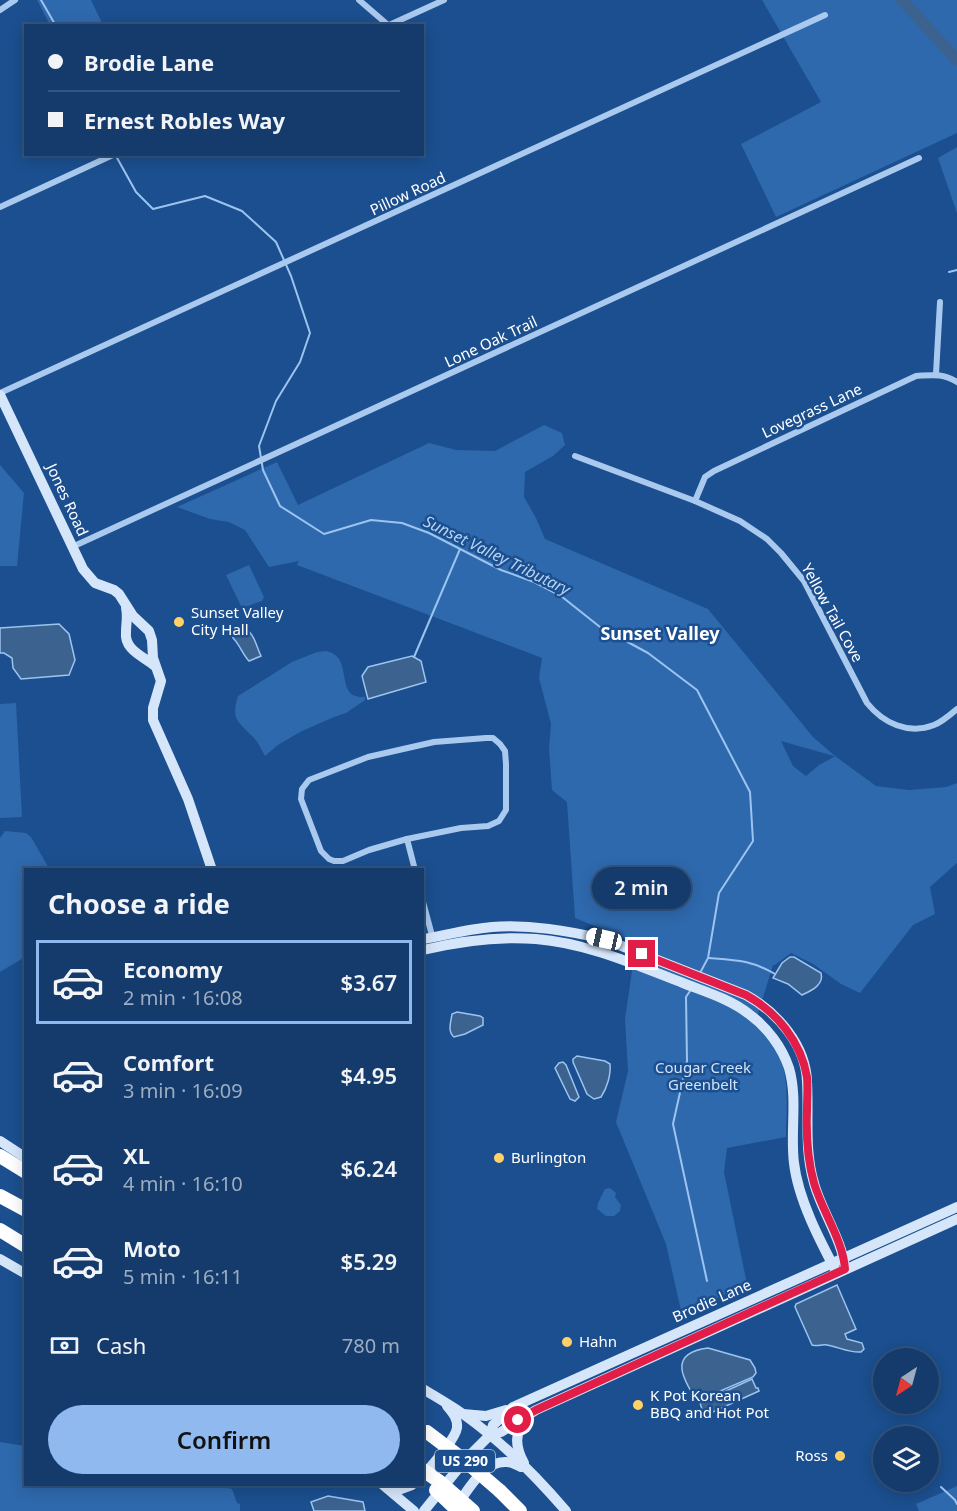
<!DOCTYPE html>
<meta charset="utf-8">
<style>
:root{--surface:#143b6b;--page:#1d4271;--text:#f1f3f6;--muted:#9dadc1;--line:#33557e;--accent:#90b9f0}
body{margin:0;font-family:"Noto Sans",sans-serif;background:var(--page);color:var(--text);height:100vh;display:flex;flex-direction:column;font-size:22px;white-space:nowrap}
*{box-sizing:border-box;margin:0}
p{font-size:20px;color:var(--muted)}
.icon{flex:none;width:33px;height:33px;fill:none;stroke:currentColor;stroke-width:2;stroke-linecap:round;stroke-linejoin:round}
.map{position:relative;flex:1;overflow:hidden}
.panel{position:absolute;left:24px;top:868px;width:400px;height:618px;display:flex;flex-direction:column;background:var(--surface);border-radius:0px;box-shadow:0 3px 15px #0003,0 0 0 2px var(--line)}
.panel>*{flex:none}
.top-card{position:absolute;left:24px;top:24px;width:400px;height:132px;border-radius:0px;box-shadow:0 3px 15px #0003,0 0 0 2px var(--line);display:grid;align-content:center;height:132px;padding:0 24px;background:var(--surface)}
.needle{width:39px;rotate:216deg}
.buttons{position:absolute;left:873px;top:1348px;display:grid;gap:12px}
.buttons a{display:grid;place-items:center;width:66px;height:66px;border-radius:50%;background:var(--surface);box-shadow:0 3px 15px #0003,0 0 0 2px var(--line);font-size:30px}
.end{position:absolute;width:27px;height:27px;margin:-14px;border:8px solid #e11d48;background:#fff;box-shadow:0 0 0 3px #fff}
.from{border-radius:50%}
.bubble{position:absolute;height:42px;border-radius:21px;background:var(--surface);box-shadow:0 3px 15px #0003,0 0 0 2px var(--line);font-size:20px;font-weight:600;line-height:42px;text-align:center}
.car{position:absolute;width:18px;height:36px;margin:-18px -9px;border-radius:8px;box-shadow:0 0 4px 2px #0007;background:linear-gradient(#fff 24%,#345 0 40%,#fff 0 76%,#345 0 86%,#fff 0)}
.top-card b{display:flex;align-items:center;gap:21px;height:57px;font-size:22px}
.top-card b+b{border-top:2px solid var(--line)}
.top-card i{width:15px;height:15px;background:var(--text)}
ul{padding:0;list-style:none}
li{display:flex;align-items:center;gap:18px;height:84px;margin:0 12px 9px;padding:0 12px;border:3px solid transparent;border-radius:0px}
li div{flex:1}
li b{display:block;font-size:22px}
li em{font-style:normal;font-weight:600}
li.active{border-color:var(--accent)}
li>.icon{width:54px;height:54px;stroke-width:1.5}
h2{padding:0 24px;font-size:27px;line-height:72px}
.pay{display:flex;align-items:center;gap:15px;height:66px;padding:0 24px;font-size:22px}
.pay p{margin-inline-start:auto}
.cta{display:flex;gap:12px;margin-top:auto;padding:12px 24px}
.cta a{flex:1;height:69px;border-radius:36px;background:var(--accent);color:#111;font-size:24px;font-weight:600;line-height:69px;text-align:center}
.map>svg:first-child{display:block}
.green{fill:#2e69ad;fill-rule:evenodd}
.water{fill:#3c6290;stroke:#9cc4f0;stroke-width:1.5}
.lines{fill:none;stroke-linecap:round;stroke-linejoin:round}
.stream{stroke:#9cc4f0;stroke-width:2}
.river{stroke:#3c6290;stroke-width:12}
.street{stroke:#a9c9ee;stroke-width:6}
.secondary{stroke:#d6e6fa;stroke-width:10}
.highway{stroke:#fff;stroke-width:14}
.highway-bridge{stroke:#fff;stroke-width:14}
.route{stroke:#e11d48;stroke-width:8}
.poi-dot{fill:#ffd166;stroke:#1b4f8f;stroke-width:2}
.labels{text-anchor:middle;stroke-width:5;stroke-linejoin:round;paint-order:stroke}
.shield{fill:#1b4f8f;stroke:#bbcadd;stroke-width:1.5}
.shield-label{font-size:14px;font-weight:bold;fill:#fff}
.street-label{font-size:15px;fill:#fff;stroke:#1b4f8f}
.poi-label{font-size:15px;fill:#fff;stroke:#1b4f8f;text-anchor:start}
.park-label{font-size:15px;fill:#cfe3fa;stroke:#1b4f8f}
.water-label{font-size:16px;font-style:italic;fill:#b5d3f5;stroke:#1b4f8f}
.quarter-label{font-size:18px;font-weight:bold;fill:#fff;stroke:#1b4f8f}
</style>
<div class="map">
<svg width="957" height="1511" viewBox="0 0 957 1511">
<rect width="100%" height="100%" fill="#1b4f8f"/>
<g class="green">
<path d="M37,0h54l12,25h-53z"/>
<path d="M762,0h195v133l-181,84 -35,-73 80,-42z"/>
<path d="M957,147v66l-19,-55z"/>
<path d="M544,425l18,8 3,12 -12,11 -28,16 -1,25 12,21 9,21 163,70 105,128 22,19 41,30 33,4 37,-3 11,-4v80l-27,24 5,27 -22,11 -53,68 -19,-9 -28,-20 -22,-11 -16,12h-2l-18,58c6,7 13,14 19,22 17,26 12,62 12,92l-59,11 -3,24 23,112 -65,31 -16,-71 -50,-122 12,-51 -3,-52 11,-76 -61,-25 -8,-116 -15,-12 -3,-42 2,-24 -12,-46 3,-20 -245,-93 2,-4 -30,6 -24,-37 -16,-8 -19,-3 -33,-12 100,-45 21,43 131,-62 27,7 39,1zM781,741l53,15v1l-15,8 -13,11 -13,-10z"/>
<path d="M0,465l24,28 -7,73h-17z"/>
<path d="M249,565l15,32 -2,4 -20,7 -16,-33z"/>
<path d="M326,651c30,6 6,48 39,46v3l-19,13 -12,4 -34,15 -22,13 -13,11c-4,-7 -7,-15 -14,-21 -14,-15 -20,-16 -13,-39l54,-34 25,-10z"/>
<path d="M16,703l6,114 -22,1v-114z"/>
<path d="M5,831l21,2 5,4 19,33h-24l-1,87 -25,15v-134z"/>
<path d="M610,1188l6,5 -1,4 6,8 -1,6 -6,5h-8l-9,-7 1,-6 7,-14z"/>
<path d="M0,1442l25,4 1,39h188l18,4 5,14 3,1v7h-240z"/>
<path d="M957,1486v25h-38l-3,-7z"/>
</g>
<g class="water">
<path d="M59,624l10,10 6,26 -6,15 -48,4 -8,-11 -1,-10 -8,-5h-4v-25z"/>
<path d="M241,627c13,3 15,19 20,29l-12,5c-6,-6 -9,-16 -16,-23v-5z"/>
<path d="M412,656l9,5 5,21 -58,17 -6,-23 6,-9z"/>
<path d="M790,957h4l27,16c3,11 -8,17 -17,21l-2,1 -14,-11 -15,-6 9,-15z"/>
<path d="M457,1012l23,4 3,2v7l-18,9 -11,3c-7,-6 -3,-15 -2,-23z"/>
<path d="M577,1056l28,5 5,3c1,11 -3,24 -9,33l-7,2 -7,-5 -14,-32v-3z"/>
<path d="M563,1062l3,3 13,32 -4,4 -5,-2 -15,-31 4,-5z"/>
<path d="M837,1285l19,44 -11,5 2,5 15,4 2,6 -3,3c-12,1 -22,-5 -34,-7 -6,-1 -9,2 -15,0l-17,-38 1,-3z"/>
<path d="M708,1348l42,12 5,8 1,5 -3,4 -56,24c-15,-23 -29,-48 11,-53z"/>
<path d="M752,1379l4,9h2l1,3 -55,25 -4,-13z"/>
<path d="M328,1496l35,6 2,9h-51l-3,-9z"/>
</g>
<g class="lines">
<g class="stream">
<path d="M41,0l15,26"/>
<path d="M116,156l20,36 17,17 52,-13 37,15 34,31 15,34 19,57 -10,29 -24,39 -17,45 4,24 17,36 44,28 47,-14 31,3 27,10 72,37 33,12 27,14 39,31 48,26 49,37 53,102 3,49 -34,52 -11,65 -8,15"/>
<path d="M949,272l8,-2"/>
<path d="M414,657l46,-108"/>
<path d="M709,958c27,2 42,2 66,16"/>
<path d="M690,991l-4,6 1,64 -14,63 34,157"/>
<path d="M941,1487l14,13 2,4"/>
</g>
<path class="river" d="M902,0l55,60"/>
<g class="street">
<path d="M359,0l29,25"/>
<path d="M0,10l15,-10"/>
<path d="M387,26l57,-26"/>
<path d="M0,207l115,-53"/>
<path d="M936,374l4,-72"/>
<path d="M0,393l825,-378"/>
<path d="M575,456l120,45 45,20 27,18 14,14 23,28 63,122c16,20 41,32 67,22 8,-3 16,-10 23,-16"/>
<path d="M695,501l10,-24 9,-6 202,-95c17,-1 26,-3 41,6"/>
<path d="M72,547l847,-389"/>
<path d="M486,738h7l7,6 5,7 1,13v46l-7,11 -11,5 -27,2 -54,11 -38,11 -26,11h-9l-5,-2 -8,-8 -20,-52 1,-10 7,-9 59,-23 66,-15z"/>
<path d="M407,839l8,31"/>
<path d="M423,902l10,37"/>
</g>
<g class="secondary">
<path d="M0,395l83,174 12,14 19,7 5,4 14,22 16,15 3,9 1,18 8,23 -8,27v12l35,79 24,71"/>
<path d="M126,608c2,9 0,15 0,24 -2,18 17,24 29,34"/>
<path d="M423,939c23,-4 46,-10 69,-12 38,-3 76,4 112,12l142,56c31,17 60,50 61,87 2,34 -3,67 7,101 7,27 29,58 31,86"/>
<path d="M423,950c37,-9 75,-14 113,-11 51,4 100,26 147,44 23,9 47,16 66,31 18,13 33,33 40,54 9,31 1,64 5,95 4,36 26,78 43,110"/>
<path d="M0,1141l26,17"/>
<path d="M0,1259l26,15"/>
<path d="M423,1389c13,8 27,16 40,25 38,27 73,62 103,97"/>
<path d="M463,1414l23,2 20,-6"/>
<path d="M490,1435l11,-3 35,-22 421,-191"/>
<path d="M524,1463c-9,-16 -10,-32 3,-45"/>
<path d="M423,1476c8,-10 32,-36 34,-48 1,-9 -4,-15 -10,-22"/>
<path d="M383,1485l31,26"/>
<path d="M389,1489h12l11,-4"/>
<path d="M457,1505c12,-16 27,-45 50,-43 4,0 10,3 14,5"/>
<path d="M424,1511l41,-51 25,-25 3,-10 20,-18 444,-200"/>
</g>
<g class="highway">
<path d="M0,1156l26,16"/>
<path d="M0,1196l26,14"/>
<path d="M0,1230l26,16"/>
<path d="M500,1491l20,20"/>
</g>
<g class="highway-bridge">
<path d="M427,1432l37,28 36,31"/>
<path d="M423,1470l17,12 33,29"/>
<path d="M436,1490l22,21"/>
</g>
</g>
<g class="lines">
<path class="route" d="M518,1420l18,-10 309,-141c-2,-29 -23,-58 -31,-86 -7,-25 -8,-48 -7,-73 0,-11 1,-22 0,-33 -6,-35 -30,-65 -61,-82l-104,-41"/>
</g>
<g class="poi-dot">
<circle cx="179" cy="622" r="6"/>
<circle cx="499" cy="1158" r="6"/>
<circle cx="567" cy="1342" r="6"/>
<circle cx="638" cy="1405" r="6"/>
<circle cx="840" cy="1456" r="6"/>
</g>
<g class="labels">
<rect class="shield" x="435" y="1450" width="60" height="22" rx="4.5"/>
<g class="shield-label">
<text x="465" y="1466">US 290</text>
</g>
<g class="street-label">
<text transform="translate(408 194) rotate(-25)" y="5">Pillow Road</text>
<text transform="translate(491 342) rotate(-25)" y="5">Lone Oak Trail</text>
<text transform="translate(812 411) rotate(-25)" y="5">Lovegrass Lane</text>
<text transform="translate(67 500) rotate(65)" y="5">Jones Road</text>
<text transform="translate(832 613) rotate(61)" y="5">Yellow Tail Cove</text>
<text transform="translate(712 1301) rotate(-24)" y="5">Brodie Lane</text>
</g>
<g class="poi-label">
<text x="191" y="618">Sunset Valley<tspan x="191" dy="17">City Hall</tspan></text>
<text x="511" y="1163">Burlington</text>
<text x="579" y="1347">Hahn</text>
<text x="650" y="1401">K Pot Korean<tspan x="650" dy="17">BBQ and Hot Pot</tspan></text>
<text x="828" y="1461" text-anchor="end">Ross</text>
</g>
<g class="park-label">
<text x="703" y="1073">Cougar Creek<tspan x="703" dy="17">Greenbelt</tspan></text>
</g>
<g class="water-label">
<text transform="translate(497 555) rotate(26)" y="6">Sunset Valley Tributary</text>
</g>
<g class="quarter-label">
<text x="660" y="640">Sunset Valley</text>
</g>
</g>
</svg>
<div class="buttons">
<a><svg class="needle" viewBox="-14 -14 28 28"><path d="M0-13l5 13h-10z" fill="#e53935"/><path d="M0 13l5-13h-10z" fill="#9dadc1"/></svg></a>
<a><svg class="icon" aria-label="layers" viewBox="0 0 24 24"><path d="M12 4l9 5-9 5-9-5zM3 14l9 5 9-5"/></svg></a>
</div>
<i class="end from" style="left:518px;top:1420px"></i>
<i class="end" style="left:642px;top:954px"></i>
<div class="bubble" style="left:592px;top:867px;width:99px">2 min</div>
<i class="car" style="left:604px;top:939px;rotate:283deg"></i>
<div class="top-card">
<b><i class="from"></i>Brodie Lane</b>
<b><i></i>Ernest Robles Way</b>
</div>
<section class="panel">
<h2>Choose a ride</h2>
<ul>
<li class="active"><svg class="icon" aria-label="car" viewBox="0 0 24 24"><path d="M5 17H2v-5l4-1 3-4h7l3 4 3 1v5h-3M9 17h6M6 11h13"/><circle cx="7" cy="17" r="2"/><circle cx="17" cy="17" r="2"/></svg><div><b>Economy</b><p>2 min · 16:08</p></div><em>$3.67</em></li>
<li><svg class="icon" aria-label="car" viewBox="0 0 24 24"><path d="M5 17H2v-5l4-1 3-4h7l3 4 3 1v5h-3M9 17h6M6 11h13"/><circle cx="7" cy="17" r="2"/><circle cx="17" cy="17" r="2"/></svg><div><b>Comfort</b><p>3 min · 16:09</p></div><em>$4.95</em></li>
<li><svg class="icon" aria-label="car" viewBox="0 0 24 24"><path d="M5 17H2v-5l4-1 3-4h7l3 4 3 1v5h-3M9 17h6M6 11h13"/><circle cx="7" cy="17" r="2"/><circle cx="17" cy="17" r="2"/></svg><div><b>XL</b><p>4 min · 16:10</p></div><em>$6.24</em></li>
<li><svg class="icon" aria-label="car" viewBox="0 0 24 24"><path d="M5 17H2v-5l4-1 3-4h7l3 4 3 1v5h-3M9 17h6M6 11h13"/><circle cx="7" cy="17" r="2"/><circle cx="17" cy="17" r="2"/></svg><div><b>Moto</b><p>5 min · 16:11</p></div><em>$5.29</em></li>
</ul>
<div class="pay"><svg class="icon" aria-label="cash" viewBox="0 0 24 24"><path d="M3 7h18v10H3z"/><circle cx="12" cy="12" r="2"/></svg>Cash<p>780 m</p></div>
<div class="cta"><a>Confirm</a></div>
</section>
</div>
